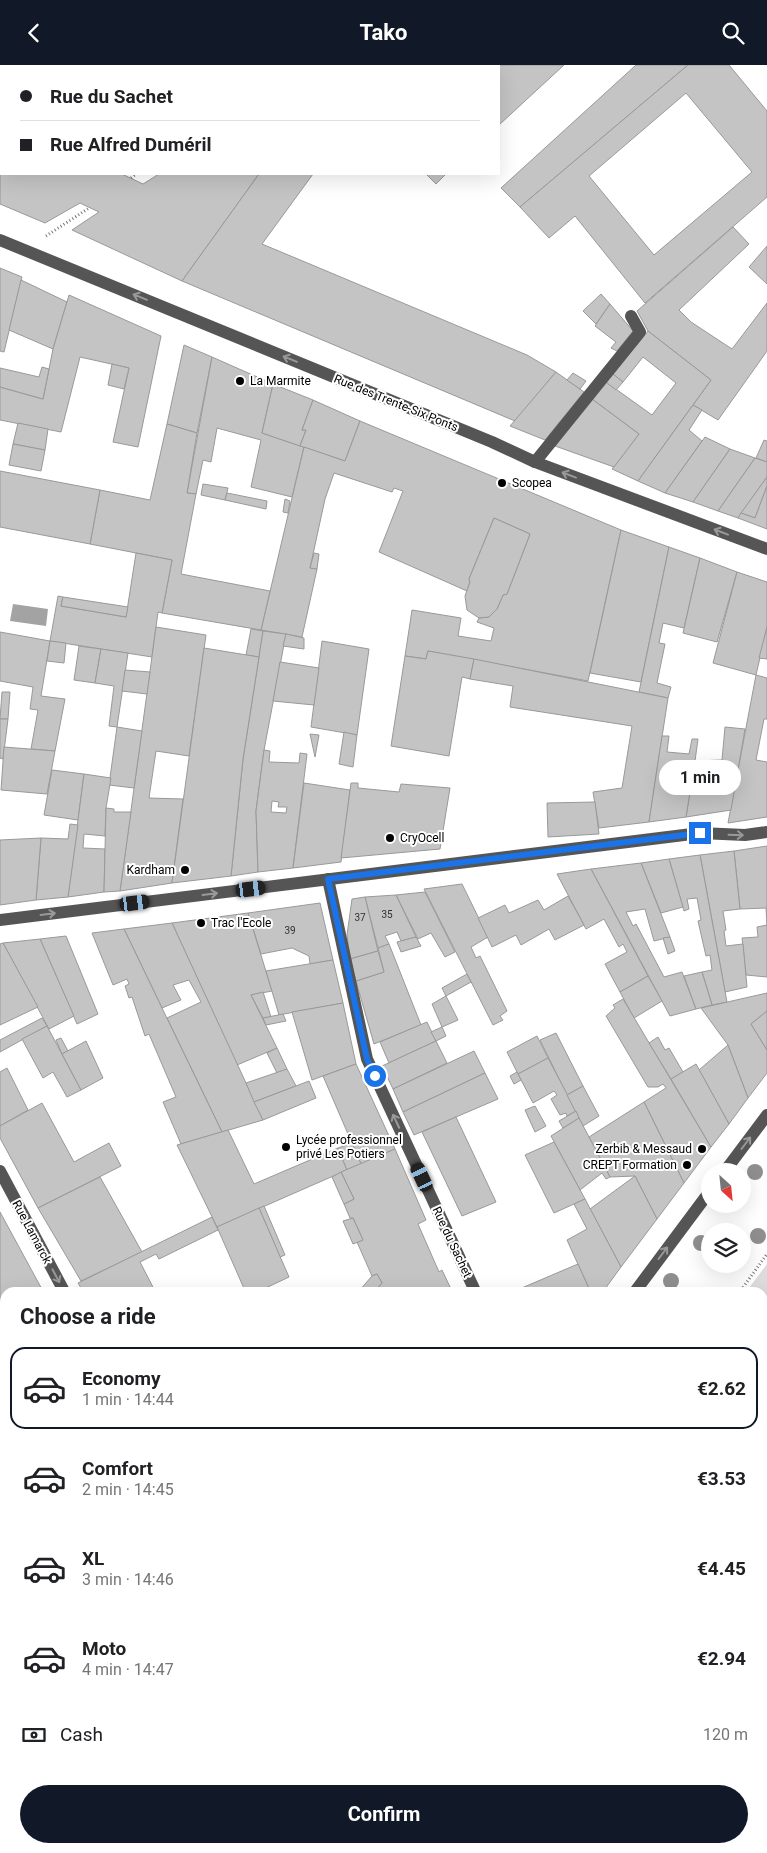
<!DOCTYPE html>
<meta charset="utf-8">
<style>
:root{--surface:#fff;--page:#f2f2f2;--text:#202124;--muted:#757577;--line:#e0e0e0;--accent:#111827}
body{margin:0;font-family:Roboto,sans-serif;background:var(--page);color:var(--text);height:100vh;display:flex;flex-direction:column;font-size:19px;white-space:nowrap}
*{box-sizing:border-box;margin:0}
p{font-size:16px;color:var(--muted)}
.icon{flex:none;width:28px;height:28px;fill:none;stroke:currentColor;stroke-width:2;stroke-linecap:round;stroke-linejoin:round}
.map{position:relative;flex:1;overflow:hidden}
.sheet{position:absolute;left:0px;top:1222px;width:768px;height:566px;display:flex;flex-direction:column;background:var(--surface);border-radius:15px 15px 0 0;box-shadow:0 5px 20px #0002}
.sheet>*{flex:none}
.top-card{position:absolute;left:0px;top:0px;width:500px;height:110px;box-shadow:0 5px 20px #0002;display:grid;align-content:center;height:110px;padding:0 20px;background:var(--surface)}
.needle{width:32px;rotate:153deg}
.fabs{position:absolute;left:701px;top:1098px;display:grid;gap:10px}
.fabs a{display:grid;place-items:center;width:50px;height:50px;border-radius:50%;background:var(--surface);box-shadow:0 5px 20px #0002;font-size:25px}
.end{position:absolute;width:22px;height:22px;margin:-11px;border:6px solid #1a73e8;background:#fff;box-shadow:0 0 0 2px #fff}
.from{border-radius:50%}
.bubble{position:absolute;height:35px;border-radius:18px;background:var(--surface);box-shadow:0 5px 20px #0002;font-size:16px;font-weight:700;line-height:35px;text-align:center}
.car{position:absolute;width:15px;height:30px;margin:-15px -8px;border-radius:6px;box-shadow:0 0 4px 1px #0007;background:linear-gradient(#222 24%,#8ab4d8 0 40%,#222 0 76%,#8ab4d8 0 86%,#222 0)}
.top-card b{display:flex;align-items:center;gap:18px;height:48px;font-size:19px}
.top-card b+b{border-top:1px solid var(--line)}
.top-card i{width:12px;height:12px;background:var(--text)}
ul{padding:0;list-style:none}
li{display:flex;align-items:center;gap:15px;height:82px;margin:0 10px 8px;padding:0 10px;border:2px solid transparent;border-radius:15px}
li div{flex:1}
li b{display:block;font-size:19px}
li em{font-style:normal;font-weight:700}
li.on{border-color:var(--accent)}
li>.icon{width:45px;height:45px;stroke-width:1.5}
h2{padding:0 20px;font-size:22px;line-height:60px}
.pay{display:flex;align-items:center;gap:12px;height:55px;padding:0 20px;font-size:19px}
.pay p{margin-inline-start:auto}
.button{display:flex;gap:10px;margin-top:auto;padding:10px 20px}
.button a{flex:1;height:58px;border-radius:30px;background:var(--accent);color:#fff;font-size:20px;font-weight:700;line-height:58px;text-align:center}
header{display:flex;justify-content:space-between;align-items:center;height:65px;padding:0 20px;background:var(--accent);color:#fff;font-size:22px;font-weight:700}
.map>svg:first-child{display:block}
.green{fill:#dcdcdc}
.water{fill:#a3a3a3}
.building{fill:#c4c4c4;stroke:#999;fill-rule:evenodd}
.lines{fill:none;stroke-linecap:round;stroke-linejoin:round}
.major-casing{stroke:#dbdbdb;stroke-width:15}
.path{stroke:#777;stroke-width:3;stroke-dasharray:1 2.5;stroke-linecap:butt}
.minor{stroke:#555;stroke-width:12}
.major{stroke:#000;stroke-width:12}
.tree{fill:#8f8f8f}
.oneway{stroke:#999}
.route{stroke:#1a73e8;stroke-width:6}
.poi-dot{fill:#000;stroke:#fff;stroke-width:2}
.labels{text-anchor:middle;stroke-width:4;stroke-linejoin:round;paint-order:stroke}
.number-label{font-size:10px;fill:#313131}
.poi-label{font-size:12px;fill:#000;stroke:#fff;text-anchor:start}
.street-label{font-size:12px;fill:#000;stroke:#fff}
</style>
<header><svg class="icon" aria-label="back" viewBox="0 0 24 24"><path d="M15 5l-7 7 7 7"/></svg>Tako<svg class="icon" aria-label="search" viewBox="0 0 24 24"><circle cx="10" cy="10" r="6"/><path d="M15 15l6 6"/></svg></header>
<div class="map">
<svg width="767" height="1788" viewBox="0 0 767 1788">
<rect width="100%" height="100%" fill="#fff"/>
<g class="green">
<path d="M767,1199v113l-4,6 -1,-90 -16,-1z"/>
<path d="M0,1696l5,2v83l-5,-2z"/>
<path d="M10,1784h175l3,1 -2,3h-167z"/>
<path d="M330,1784h85l-3,4h-85z"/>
</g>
<path class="water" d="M13,539l35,5 -2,17 -36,-5z"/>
<g class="building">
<path d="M447,0h117l-65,60v-59z"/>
<path d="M636,0h52l-168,142 -19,-19z"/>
<path d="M688,0h41l38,46v86l-122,106 -70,-87 -26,22 -29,-31zM686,28l66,79 -98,83 -65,-79z"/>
<path d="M1,21v88h121l21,10 16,-10h100l-77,107 -110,-51 27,-18 -19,-9 -35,20 -45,-19z"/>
<path d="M259,109h54l-51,70 265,111 29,17 -41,49 -333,-140z"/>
<path d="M426,109h20l-10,10z"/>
<path d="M733,162l16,17 -70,66 12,12 41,27 35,-46v48l-49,69 -25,-15 18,-25 -63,-49 -11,-20z"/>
<path d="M767,181v38l-18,-17z"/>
<path d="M0,203l22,9 -18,75 -4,-1z"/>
<path d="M21,215l46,22 -14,47 -44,-19z"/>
<path d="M601,229l9,10 -14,20 -13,-13z"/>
<path d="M69,230l92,41 -23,111 -25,-5 16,-74 -49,-11 -19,75 -61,-12v-33l43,12 10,-50z"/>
<path d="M610,239l23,27 -16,20 -6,-3 5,-6 -21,-16z"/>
<path d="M648,266l63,49 -73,101 -26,-12 27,-35 -47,-35 14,-17 46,33 24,-32 -33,-26 -20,25 -10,-8z"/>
<path d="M184,280l28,12 -15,76 -30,-9z"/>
<path d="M212,292l61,27 -11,49 42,14 -12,50 -41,-10 10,-47 -44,-12 -6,34 -8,-2 -7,34 -9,-1z"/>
<path d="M112,299l17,4 -5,21 -16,-4z"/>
<path d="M42,302l7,2 -6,30 -43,-12v-19l39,9z"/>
<path d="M556,307l28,20 -39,48 -35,-14z"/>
<path d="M573,308l13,8 -6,8 -13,-9z"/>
<path d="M613,309l10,8 -7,8 -10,-8z"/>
<path d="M273,319l40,16 -11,30h4l-6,16 -38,-13z"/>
<path d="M592,334l47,35 -25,33 -59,-21z"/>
<path d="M313,335l47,21 -15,40 -45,-15 6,-16h-4z"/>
<path d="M693,340l9,5 -13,20 13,11 -37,52 -27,-12z"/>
<path d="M360,356l261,109 -33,151 -160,-30 -2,8 -21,-3 7,-46 49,8 -3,18 33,5 3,-13 -17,-6 2,-4 10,-1 8,-8 6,-14 4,-1 23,-60 -36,-16 -25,61 1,3 -3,9 -88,-39 24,-61 -9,-3 -2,4 -58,-19 -9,26 -15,69 7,1 -15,68 -41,-7 43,-183 41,14z"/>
<path d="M18,358l30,6 -3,21 -32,-6z"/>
<path d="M167,359l30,9 -10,60 9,1 -15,80 89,17 -9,39 -99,-17 10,-53 -82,-16 10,-54 50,10z"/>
<path d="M705,372l25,12 -37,53 -28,-9z"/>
<path d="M764,375l3,1v21l-11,-4z"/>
<path d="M13,379l32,6 -4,21 -32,-6z"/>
<path d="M730,384l25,9 -37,53 -25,-9z"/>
<path d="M755,393l12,4v15l-29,41 -20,-7z"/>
<path d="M0,406l100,19 -10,54 -90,-17z"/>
<path d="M767,412v9l-12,32 -14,-5z"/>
<path d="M203,419l25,4 -3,12 -24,-5z"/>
<path d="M767,421v43l-29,-11 3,-5 14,5z"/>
<path d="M227,428l40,8 -1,8 -41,-9z"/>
<path d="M285,434l5,2 -2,12 -5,-1z"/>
<path d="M494,453l36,16 -23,60 -4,1 -6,14 -8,8 -10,1 -12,-8 -2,-14 5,-14 -1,-3z"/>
<path d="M621,465l48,17 -28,135 -51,-9z"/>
<path d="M669,482l31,11 -16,70 -21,-5 -4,20 6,1 -8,39 14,4 -3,11 -29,-6z"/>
<path d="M136,488l36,7 -10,53 -4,-1 -6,45 -102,-16 8,-45 5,1 -2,9 65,11z"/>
<path d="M314,488l5,1 -2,15 -7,-1z"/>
<path d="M700,493l37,14 -20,70 -34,-9z"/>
<path d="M737,507l30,10v45l-11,48 -43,-12z"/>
<path d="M63,532l65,10 -2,10 -65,-11z"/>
<path d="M156,562l50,8 -17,121 -33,-5 -7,47 34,1 -11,84 -52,8z"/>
<path d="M767,562v32l-8,-1z"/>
<path d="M251,564l12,2 -4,26 -13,-2z"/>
<path d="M263,566l23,3 -22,116 -8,61 2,61 -27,4 12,-117z"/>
<path d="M0,567l50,9 -9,55 24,3 -10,52 -24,-2 7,-39 -8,-1 3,-22 -33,-6z"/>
<path d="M286,569l18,4v11l-21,-3z"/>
<path d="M50,576l16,2 -2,20 -17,-2z"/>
<path d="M322,576l47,8 -12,86 -46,-8z"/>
<path d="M79,581l22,3 -6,34 -21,-3z"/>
<path d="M204,583l55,9 -16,102 -12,117 -59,7z"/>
<path d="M101,584l27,4 -11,74 -8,-1 5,-40 -19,-3z"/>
<path d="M428,586l46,8 -4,20 -8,-2 -13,79 -58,-10 14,-90 21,3z"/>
<path d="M474,594l194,39 -19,124 -50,6 -6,-36 29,-4 10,-62 -122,-19 3,-21 -43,-7z"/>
<path d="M280,597l39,6 -5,37 -41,-4z"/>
<path d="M125,605l25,2 -3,22 -25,-3z"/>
<path d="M756,610l11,3v41h-3l-8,41 11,2v55l-39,6z"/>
<path d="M2,627h8l-2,27h-8z"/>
<path d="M0,654h8l-5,40 -3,-1z"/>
<path d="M117,662l25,4 -8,57 -25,-3z"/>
<path d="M725,662l20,2 -14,81 -45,7 9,-56 27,-1z"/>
<path d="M344,667l13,3 -4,32 -14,-3z"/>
<path d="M310,669l9,1 -4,22z"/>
<path d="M662,671h7l-2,16 22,2 3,-15h6l-3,22 -9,56 -37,5z"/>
<path d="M4,682l51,4 -8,43 -46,-4z"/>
<path d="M264,685l6,1 -1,11 30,1 1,-10 7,1 -14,114 -35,4 -2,-61zM272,736l7,1 -1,5h9l-1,6 -15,-1z"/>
<path d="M52,705l32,4 -6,46 -34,-5z"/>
<path d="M84,709l27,4 -5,30 -1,28 -21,-2 -1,14 22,1 -1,43 -36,5z"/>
<path d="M304,718l46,7 -9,72 -48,6z"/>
<path d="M351,718h7v5l41,4 2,-8 49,4 -10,61 -99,9z"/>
<path d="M595,737l4,32 -51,3 -1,-34z"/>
<path d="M106,743l8,1v3h17l-11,79 -16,1z"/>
<path d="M70,759l8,1 -10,72 -32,3 5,-62 27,1z"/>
<path d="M41,773l-5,62 -36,5v-65z"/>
<path d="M767,781v131l-21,-2 -4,-37 16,-1 -1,-10 10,-2 -1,-17 -26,1 -6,-58z"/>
<path d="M734,786l6,58 -17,2 3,19 -2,1 2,15 17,-2 4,43 -22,5 -25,-137z"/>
<path d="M700,790l27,147 -15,3 -10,-33 10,-2 -2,-15 -4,1 -8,-35 3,-1 -4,-22 -10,1 2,10 -5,2 -15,-52z"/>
<path d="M669,794l14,48 -22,6 -20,-50z"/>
<path d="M641,798l29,74 -16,4 -9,-32 -19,3 7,14 3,-2 28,53 18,-5 14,37 -26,7 -79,-147z"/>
<path d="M591,804l57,107 -28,16 -15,-28 22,-12 -4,-8 -4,3 -15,-28 -18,10 -29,-55z"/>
<path d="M462,819l26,53 -17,10 5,11 4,-2 27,55 -7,5 3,4 -10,5 -69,-136z"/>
<path d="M425,827l30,60 -10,5 -14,-24 -13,6 -22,-44z"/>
<path d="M396,830l20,42 -15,4 -4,-9 -12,4 4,8 -11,4 -13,-51z"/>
<path d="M568,831l16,29 -29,15 -6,-11 -28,16 -5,-10 -24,12 -14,-29 27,-13 4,8 29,-13 6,10z"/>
<path d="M365,832l13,54 -28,8 -3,-24 5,-36z"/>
<path d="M320,838l13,57 -23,4 -1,-8 -17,-8 -31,6 -13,-41z"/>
<path d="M248,848l24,78 -21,4 26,53 -40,17 -65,-142z"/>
<path d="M172,858l74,160 17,37 -41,12 -55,-114 34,-16 -12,-22 -16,5 8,15 -19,8 -38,-79z"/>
<path d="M124,864l38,79 60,124 -41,12 -18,-42 13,-5 -27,-63 -4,2 -13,-39 -3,1 -4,-12 4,-2 -2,-5 -14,6 -21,-52z"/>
<path d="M66,871l32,78 -21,10 -37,-85z"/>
<path d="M416,872l5,9 -20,6 -4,-10z"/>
<path d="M670,872l5,14 -7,3 -5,-16z"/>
<path d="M40,874l34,77 -25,13 -46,-86z"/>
<path d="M3,878l35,64 -38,18v-81z"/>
<path d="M389,879l32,81 -47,19 -18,-63 28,-9 -6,-24z"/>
<path d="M378,886l6,21 -28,9 -6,-22z"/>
<path d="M333,895l10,43 -64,12 -13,-44z"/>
<path d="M702,907l10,33 -16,4 -12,-33z"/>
<path d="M467,909l4,8 -25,14 -4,-8z"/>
<path d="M648,911l14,25 -28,17 -14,-26z"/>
<path d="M263,927l8,25 -8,1 -12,-23z"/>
<path d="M767,928v18l-16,13 16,26v23l-19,25 -20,-53 -27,-37z"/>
<path d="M446,931l12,24 -16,7 -10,-23z"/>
<path d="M623,934l88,148 -27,36 -40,-81 22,-14 -3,-4 -5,3h-10l-42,-71 9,-8 -2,-3z"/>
<path d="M343,938l13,61 -44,16 -20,-68z"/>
<path d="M767,946v39l-16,-26z"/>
<path d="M283,949l3,7 -20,4 -3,-7z"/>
<path d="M42,953l5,8 -47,26v-12z"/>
<path d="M427,957l9,19 -47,22 -9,-21z"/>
<path d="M47,961l34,64 -14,7 -14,-25 -10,6 -21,-39z"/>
<path d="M442,962l4,9 -10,5 -5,-9z"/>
<path d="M556,968l27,53 -16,9 -27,-55z"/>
<path d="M537,971l11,22 -30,16 -11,-22z"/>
<path d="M658,972l7,13 4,-2 14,24 -12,7 -22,-36z"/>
<path d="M61,973l7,13 -6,3 -6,-14z"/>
<path d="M86,976l17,37 -22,12 -19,-36z"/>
<path d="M436,976l11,22 -54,26 -11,-23z"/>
<path d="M728,980l20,53 -19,26 -30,-54z"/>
<path d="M277,983l10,21 -10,4 -10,-20z"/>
<path d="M474,986l11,22 -82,39 -10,-23z"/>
<path d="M548,993l28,53 -9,5 -1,-3 -6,2 -9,-16 6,-4 -3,-4 -21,12 -15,-29z"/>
<path d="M356,999l39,85 -34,15 -38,-88z"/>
<path d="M696,999l33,60 -18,23 -40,-68z"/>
<path d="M7,1003l21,42 -28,16v-54z"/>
<path d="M287,1004l9,17 -42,16 -8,-19z"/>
<path d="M517,1007l4,8 -7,4 -4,-8z"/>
<path d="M485,1008l13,26 -84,36 -11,-23z"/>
<path d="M309,1016l7,17 -53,22 -9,-18z"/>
<path d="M583,1021l16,30 -16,10 -16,-31z"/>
<path d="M644,1037l40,81 -27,36 -22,-43 -25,1 -21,-40z"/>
<path d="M42,1038l32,59 35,-19 12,23 -83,42 -38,-70v-12z"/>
<path d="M535,1041l11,20 -11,6 -10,-22z"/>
<path d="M576,1046l3,7 -16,10 -4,-7z"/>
<path d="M456,1052l40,85 -34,14 -40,-84z"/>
<path d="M579,1053l31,59 -4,2 -4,-6 -22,17 -29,-54z"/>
<path d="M228,1065l26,54 84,-36 9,22 -130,57 -40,-82z"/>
<path d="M554,1077l31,57 -31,14 -29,-58z"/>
<path d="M352,1078l9,21 -14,6 -9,-22z"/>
<path d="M395,1084l31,71 -8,4 21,48 3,-2 8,17 -13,6h-64l9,-10 -5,-9 -5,2 -15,-34 6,-2 -10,-22h-3l-6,-14 10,-5 -13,-27z"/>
<path d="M341,1107l13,27 -10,5 -12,-27z"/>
<path d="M635,1111l22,43 -36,48 -31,-58z"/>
<path d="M100,1112l42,75 -61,29 -43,-73z"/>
<path d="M585,1134l36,68 -19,26h-11l-24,-53 20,-11 -13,-25z"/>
<path d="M264,1141l21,49 -5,2 -21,-49z"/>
<path d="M259,1143l30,69 -34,16h-9l-29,-66z"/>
<path d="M0,1147l44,81h-39v470l-5,-2z"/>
<path d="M212,1152l6,13 -59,29 -3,-5 -16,8 16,31h-72l-6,-10z"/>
<path d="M353,1153l10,22 -10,4 -10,-23z"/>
<path d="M578,1199l13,29h-81z"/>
<path d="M377,1209l5,9 -9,10 -14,-2 13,-15z"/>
<path d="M762,1503l5,3v132l-5,7z"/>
<path d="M767,1664v43l-5,-1v-40z"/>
<path d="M518,1784h19l9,4h-31z"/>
<path d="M537,1784h132l9,4h-69l-7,-3 -1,3h-55z"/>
</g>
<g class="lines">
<defs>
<g id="major">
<path d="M762,1346l5,-6"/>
<path d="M427,1788l3,-4"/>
</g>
</defs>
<use href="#major" class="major-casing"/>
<g class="path">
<path d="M75,0l2,1"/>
<path d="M305,0l2,1"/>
<path d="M134,1l2,-1"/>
<path d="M280,1l2,-1"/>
<path d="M325,1l2,-1"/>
<path d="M131,113l5,-4"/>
<path d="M46,171l43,-28"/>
<path d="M739,1228l28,-39"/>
<path d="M0,1735l5,2"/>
<path d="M102,1784l9,4"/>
<path d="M317,1788l3,-4"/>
</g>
<g class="minor">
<path d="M0,175l492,202 43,20 232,87"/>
<path d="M535,397l105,-130 -9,-16"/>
<path d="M328,814l39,180 109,234"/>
<path d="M0,855l700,-87 45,2 22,-3"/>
<path d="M0,1106l65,122"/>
<path d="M725,1106l42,-56"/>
<path d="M634,1228l76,-102"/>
<path d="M762,1421l5,-6"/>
<path d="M208,1788l4,-4"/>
<path d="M484,1788l3,-4"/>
</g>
<use href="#major" class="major"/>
</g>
<g class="tree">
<circle cx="755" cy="1107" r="8"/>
<circle cx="758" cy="1171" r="8"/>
<circle cx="701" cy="1178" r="8"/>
<circle cx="671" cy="1216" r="8"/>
</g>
<defs><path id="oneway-shaft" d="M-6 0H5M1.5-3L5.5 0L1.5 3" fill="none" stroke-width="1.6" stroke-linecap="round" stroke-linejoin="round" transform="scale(1.25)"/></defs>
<g class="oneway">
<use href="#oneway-shaft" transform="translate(140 232) rotate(-158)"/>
<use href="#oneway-shaft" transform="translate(290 294) rotate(-158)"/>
<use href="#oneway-shaft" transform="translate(569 410) rotate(-159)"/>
<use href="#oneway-shaft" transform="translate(721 467) rotate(-159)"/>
<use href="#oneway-shaft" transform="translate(736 770) rotate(2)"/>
<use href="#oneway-shaft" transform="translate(210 829) rotate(-7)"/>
<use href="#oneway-shaft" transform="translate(48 849) rotate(-7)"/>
<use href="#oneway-shaft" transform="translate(396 1056) rotate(-115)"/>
<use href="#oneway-shaft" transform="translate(746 1078) rotate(-53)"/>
<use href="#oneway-shaft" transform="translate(663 1188) rotate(-53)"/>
<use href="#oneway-shaft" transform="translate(56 1211) rotate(62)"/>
</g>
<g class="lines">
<path class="route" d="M375,1011l-8,-17 -39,-180 372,-46"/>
</g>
<g class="poi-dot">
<circle cx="240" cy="316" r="5"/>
<circle cx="502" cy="418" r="5"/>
<circle cx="390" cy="773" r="5"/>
<circle cx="185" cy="805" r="5"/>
<circle cx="201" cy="858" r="5"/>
<circle cx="286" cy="1082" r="5"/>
<circle cx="702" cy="1084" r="5"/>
<circle cx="687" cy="1100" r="5"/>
</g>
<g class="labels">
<g class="number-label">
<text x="387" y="853">35</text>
<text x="360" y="856">37</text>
<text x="290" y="869">39</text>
</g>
<g class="poi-label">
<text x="250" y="320">La Marmite</text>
<text x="512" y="422">Scopea</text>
<text x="400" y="777">CryOcell</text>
<text x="175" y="809" text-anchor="end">Kardham</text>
<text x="211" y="862">Trac l'Ecole</text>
<text x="296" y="1079">Lycée professionnel<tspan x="296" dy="14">privé Les Potiers</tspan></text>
<text x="692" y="1088" text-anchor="end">Zerbib &amp; Messaud</text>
<text x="677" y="1104" text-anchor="end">CREPT Formation</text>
</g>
<g class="street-label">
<text transform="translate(396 338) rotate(22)" y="4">Rue des Trente-Six Ponts</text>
<text transform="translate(32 1167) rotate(62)" y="4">Rue Lamarck</text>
<text transform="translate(452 1177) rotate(65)" y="4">Rue du Sachet</text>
</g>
</g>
</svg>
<div class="fabs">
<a><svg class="needle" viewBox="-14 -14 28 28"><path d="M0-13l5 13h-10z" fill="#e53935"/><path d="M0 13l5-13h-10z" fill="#757577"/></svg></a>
<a><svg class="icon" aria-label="layers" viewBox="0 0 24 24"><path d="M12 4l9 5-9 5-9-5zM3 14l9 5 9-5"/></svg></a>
</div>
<i class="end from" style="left:375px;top:1011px"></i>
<i class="end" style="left:700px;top:768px"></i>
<div class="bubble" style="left:659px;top:695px;width:82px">1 min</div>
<i class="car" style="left:251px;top:824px;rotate:83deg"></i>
<i class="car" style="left:135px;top:838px;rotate:83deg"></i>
<i class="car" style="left:422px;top:1112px;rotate:335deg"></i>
<div class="top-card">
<b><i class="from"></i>Rue du Sachet</b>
<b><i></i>Rue Alfred Duméril</b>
</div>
<section class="sheet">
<h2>Choose a ride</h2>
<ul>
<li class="on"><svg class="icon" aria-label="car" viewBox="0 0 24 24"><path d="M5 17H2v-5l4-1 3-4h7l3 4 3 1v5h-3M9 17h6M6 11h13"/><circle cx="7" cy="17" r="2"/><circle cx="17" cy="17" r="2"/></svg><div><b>Economy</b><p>1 min · 14:44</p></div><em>€2.62</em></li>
<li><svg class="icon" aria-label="car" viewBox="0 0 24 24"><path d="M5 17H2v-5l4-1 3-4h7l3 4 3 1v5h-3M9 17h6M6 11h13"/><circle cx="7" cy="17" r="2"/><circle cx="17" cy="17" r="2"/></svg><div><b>Comfort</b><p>2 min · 14:45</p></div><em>€3.53</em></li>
<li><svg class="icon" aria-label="car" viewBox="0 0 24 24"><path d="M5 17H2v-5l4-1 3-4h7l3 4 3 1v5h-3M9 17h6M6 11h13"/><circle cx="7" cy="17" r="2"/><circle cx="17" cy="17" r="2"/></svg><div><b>XL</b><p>3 min · 14:46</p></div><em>€4.45</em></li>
<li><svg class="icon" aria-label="car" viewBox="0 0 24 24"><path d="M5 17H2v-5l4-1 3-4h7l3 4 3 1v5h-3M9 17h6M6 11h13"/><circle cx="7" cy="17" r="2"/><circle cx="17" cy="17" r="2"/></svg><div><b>Moto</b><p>4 min · 14:47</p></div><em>€2.94</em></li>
</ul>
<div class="pay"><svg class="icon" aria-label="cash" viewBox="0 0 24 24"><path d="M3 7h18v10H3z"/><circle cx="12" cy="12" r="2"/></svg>Cash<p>120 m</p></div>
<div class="button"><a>Confirm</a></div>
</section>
</div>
